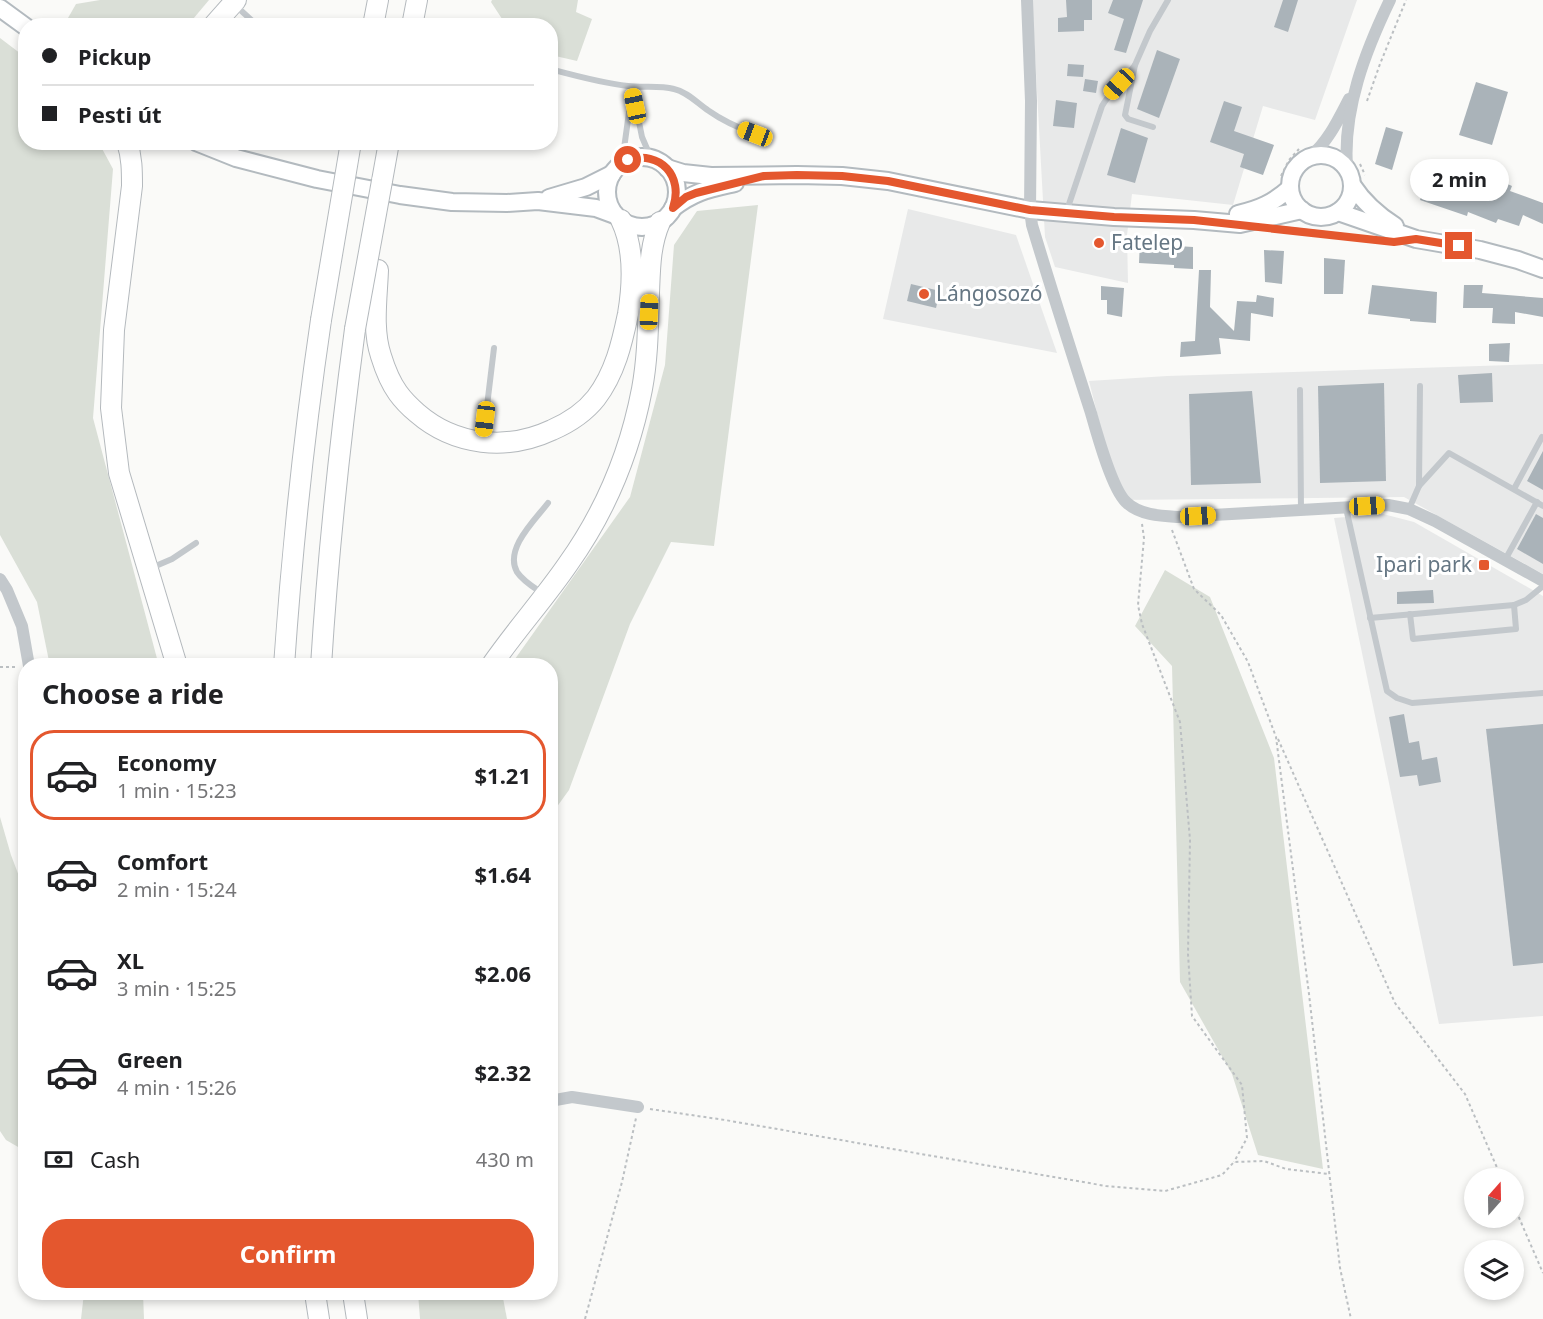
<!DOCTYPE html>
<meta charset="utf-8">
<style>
:root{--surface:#fff;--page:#f6f6f6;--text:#202124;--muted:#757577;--line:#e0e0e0;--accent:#e4572e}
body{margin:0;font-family:"Noto Sans",sans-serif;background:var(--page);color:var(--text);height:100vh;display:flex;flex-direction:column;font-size:22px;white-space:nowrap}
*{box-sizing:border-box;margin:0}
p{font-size:20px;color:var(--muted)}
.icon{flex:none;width:33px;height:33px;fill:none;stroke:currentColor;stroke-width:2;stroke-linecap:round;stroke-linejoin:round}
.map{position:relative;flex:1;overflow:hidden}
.sheet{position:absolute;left:18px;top:658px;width:540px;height:642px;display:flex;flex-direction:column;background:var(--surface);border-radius:24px;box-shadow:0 3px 9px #0003}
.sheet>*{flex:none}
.banner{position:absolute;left:18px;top:18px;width:540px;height:132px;border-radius:24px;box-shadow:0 3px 9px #0003;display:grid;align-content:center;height:132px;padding:0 24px;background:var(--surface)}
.needle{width:39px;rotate:20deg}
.tools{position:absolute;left:1464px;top:1168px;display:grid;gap:12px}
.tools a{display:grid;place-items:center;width:60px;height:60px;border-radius:50%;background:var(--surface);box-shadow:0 3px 9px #0003;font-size:30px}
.end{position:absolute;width:27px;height:27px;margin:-14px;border:8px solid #e4572e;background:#fff;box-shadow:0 0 0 3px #fff}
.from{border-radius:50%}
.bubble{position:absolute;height:42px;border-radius:21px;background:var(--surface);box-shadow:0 3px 9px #0003;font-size:20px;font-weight:700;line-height:42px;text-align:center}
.car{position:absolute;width:18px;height:36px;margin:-18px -9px;border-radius:8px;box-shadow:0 0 4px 2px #0007;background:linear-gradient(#f5c518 24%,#345 0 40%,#f5c518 0 76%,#345 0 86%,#f5c518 0)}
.banner b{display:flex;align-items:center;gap:21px;height:57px;font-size:22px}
.banner b+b{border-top:2px solid var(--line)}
.banner i{width:15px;height:15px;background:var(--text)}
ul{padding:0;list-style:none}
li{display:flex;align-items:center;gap:18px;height:90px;margin:0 12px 9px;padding:0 12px;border:3px solid transparent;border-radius:24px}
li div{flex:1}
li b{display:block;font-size:22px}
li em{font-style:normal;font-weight:700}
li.active{border-color:var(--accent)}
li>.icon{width:54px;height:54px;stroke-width:1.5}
h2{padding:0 24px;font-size:27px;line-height:72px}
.pay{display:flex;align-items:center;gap:15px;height:66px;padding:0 24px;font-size:22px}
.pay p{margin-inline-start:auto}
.action{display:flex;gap:12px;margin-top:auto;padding:12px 24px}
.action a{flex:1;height:69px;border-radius:24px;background:var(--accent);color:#fff;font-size:24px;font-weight:700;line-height:69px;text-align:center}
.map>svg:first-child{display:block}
.built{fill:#e8e9e9}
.green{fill:#dadfd7}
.building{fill:#aab3b9}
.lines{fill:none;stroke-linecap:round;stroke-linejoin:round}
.secondary-casing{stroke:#b3babf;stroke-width:20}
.trunk-casing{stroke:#b4b9bd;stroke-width:22}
.path{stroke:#bbbfc2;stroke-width:2;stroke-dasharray:3 3;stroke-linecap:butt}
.service{stroke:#c3c8cc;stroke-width:6}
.minor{stroke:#c3c8cc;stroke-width:12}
.secondary{stroke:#fff;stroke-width:16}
.trunk{stroke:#fff;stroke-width:20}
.trunk-bridge-casing{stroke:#b4b9bd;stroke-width:22;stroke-linecap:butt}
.trunk-bridge{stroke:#fff;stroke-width:20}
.route{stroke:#e4572e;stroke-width:8}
.poi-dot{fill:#e4572e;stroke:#fff;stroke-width:2}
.labels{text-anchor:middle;stroke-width:6;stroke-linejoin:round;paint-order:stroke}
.poi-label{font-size:21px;fill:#657683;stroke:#fff;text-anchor:start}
</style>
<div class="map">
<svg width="1543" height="1319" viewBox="0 0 1543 1319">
<rect width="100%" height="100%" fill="#fafaf8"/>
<g class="built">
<path d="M1032,0h325l-42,120 -52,-14 -30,99 -101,-11 -5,41 1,48 -73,-16 -10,-30z"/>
<path d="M908,209l108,26 41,118 -174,-34z"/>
<path d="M1543,364v210l-139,-77 -285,3 -30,-119 78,-5z"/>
<path d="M1383,514l31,8 129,74v420l-104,8 -105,-506z"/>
</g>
<g class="green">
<path d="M100,0h109l-21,25h-124l12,-21z"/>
<path d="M492,0h86l-2,12 16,7 -15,42 -26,-6 -1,-29 -44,-1 -15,-23z"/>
<path d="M0,38l25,19 1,85 73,1 14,26 -20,249 66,248h-109l-13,-64 -37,-67z"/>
<path d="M758,205l-44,341 -43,-4 -41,82 -61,166 -18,25 -1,-149h-40l120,-169 35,-132 9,-120 23,-34z"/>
<path d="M1165,570l45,27 64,161 49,411 -65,-14 -26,-81 -52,-92 -8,-316 -37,-40z"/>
<path d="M0,817l11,38 14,37v259l-19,-11 -6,-9z"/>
<path d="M84,1293h59l1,26h-63z"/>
<path d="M418,1293h84l5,26h-87z"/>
</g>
<g class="building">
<path d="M1066,0h26v20h-8v11l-26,1v-14l9,-1z"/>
<path d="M1113,0h30l-17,53 -12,-3 10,-31 -16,-6z"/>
<path d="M1283,0h15l-10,32 -14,-5z"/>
<path d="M1157,50l23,9 -21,59 -22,-9z"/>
<path d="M1068,64l16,1 -1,12 -16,-1z"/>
<path d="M1085,79l13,2 -2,12 -13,-2z"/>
<path d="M1476,82l32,10 -16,53 -33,-10z"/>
<path d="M1056,100l21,3 -3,25 -21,-2z"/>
<path d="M1224,101l18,6 -8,24 40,14 -11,30 -23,-8 4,-13 -34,-12z"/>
<path d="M1386,127l17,5 -11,38 -17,-6z"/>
<path d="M1121,128l27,10 -13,45 -28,-8z"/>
<path d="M1463,171l26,9 1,-4 22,10 -2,5 33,12v21l-20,-9 -4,11 -21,-7 -2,4 -28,-11 -1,4 -47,-16 8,-23 29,10z"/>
<path d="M1140,241l21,1v3l32,2v22l-19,-1v-3l-35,-2z"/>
<path d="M1264,250l20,1 -2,33 -17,-2z"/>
<path d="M1324,258l21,2 -2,34h-19z"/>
<path d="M1199,270h12l-1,37 24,24 3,-30 19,1 1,-7 17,3 -1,19 -22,-4 -1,28 -31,-3 2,16 -41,3 1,-15 14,-1z"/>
<path d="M911,284l29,7 -4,17 -29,-7z"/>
<path d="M1372,285l65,7 -1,31 -26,-2v-2l-42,-5z"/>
<path d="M1464,285h19l-1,8 61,5v19l-28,-5v12l-23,-1 1,-15h-30z"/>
<path d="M1101,286l23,2 -2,29 -15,-3v-14h-6z"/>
<path d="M1510,343l-1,19 -20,-1v-17z"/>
<path d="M1492,373l1,29 -33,1 -2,-28z"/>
<path d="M1384,383l2,98 -66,2 -2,-97z"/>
<path d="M1252,391l9,92 -70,2 -2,-91z"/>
<path d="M1543,451v39l-16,-9z"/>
<path d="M1536,514l7,4v46l-26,-15z"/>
<path d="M1433,590l1,13 -37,1v-12z"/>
<path d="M1404,714l5,29 10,-2 3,19 15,-3 4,25 -22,4 -2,-11 -17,2 -11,-60z"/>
<path d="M1543,724v239l-30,3 -27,-237z"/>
</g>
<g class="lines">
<defs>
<g id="secondary">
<path d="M0,8l26,19"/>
<path d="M196,142l40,16 81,21 83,16 52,7 55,1 31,-2 58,7 19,7"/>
<circle cx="1321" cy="186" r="31"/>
<circle cx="642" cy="192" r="35"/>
<path d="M667,168l16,5 28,3 86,-1 45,1 46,5 142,29 84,7 80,3 46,4 62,-14"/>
<path d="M1353,186c11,17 25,29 42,40"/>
<path d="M549,198l37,-11 26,-13"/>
<path d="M673,208c22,-17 36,-19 62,-25"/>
<path d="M1338,212l78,27 64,11 38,10 25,9"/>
<path d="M1238,214c22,-5 35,-11 52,-26"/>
</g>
<g id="trunk">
<path d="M213,26l23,-26"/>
<path d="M373,26l5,-26"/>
<path d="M412,26l5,-26"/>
<path d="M127,142c5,15 5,29 5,44l-18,144 -3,78 8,65 58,193"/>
<path d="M382,181l7,-39"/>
<path d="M378,270c-1,28 -6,59 3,86 4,13 9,26 17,37 5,7 12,14 19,20 38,33 90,38 135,17 16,-7 33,-18 44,-32 19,-25 26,-55 32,-84 5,-30 6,-67 -7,-94"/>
<path d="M284,666c8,-116 20,-231 37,-346"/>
<path d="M321,666c7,-113 19,-225 34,-337"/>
<path d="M491,666c24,-35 53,-67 77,-102 37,-52 62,-112 74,-175 6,-32 6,-64 7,-96 1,-25 1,-48 11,-71"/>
<path d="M315,1293l4,26"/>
<path d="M353,1293l4,26"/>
</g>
</defs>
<use href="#secondary" class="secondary-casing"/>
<use href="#trunk" class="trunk-casing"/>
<g class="path">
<path d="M1367,101l13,-37 26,-64"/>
<path d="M1360,164l5,11"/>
<path d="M1281,176l8,-16 10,-11"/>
<path d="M1142,524l2,14 -6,67 4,19 38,98 10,118 -2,114 4,62 50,69 5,53 -13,24"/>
<path d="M1172,530l22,59 27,26 27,47 28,75 33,257 31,274 11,51"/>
<path d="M0,667h15"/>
<path d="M1278,739l117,264 70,91 37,85"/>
<path d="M650,1109l75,11 381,66 59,5 57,-16 12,-13 30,-1 22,8 43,5"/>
<path d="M1514,1206l29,67"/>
<path d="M585,1319l37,-137 14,-64"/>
</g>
<g class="service">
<path d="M236,6l22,20"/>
<path d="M550,69c26,7 51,14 78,17 15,2 31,-1 46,3 14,3 24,15 35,22 14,10 30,17 46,23"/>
<path d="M632,87l10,50 9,21"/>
<path d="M1153,127l-25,-8 -3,-4 10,-50 15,-34 18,-31"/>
<path d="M622,163l9,-65"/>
<path d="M1066,213l36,-107c9,-15 23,-27 33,-41"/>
<path d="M1258,226l136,16 9,-2"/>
<path d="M1300,390l1,120"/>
<path d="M483,439l11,-91"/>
<path d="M1419,486l1,-100"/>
<path d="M1514,489l28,-52"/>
<path d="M1346,508l41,183 10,7 15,5 131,-10"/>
<path d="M1409,509l10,-23 30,-33 94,53"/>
<path d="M1505,560l32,-58"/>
<path d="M151,568l21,-9 24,-16"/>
<path d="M542,593c-9,-6 -19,-12 -25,-21 -13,-23 18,-52 31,-69"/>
<path d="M1410,614l3,25 103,-10 -2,-24"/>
<path d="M1370,618l144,-13 12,-5 17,-14"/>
</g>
<g class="minor">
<path d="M1027,0l4,101 -1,109 2,15c19,63 39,126 59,188 6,21 21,76 35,89 13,13 35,14 52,15l210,-12 21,4 26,12 108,60"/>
<path d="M1311,156c18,-16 27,-36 38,-57"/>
<path d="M1347,167c-4,-58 18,-115 43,-167"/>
<path d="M0,579l7,11 15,36 7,40"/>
<path d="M550,1101l22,-4 66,10"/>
</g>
<use href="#secondary" class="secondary"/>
<use href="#trunk" class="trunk"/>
<defs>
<g id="trunk-bridge">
<path d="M321,320l30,-178"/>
<path d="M355,329l27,-148"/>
</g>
</defs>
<use href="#trunk-bridge" class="trunk-bridge-casing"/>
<use href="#trunk-bridge" class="trunk-bridge"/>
</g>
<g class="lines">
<path class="route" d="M628,160c32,-10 56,16 45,48l13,-11 10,-4 68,-17 33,-1 45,1 46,5 142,29 84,7 80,3 200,22 22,-3 43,7"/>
</g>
<g class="poi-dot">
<circle cx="1099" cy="243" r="6"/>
<circle cx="924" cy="294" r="6"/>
<rect x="1478" y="559" width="12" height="12" rx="3"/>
</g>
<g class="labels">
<g class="poi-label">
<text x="1111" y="250">Fatelep</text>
<text x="936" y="301">Lángosozó</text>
<text x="1472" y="572" text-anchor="end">Ipari park</text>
</g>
</g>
</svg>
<div class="tools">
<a><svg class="needle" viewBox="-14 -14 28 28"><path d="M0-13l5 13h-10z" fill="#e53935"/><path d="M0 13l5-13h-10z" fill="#757577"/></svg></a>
<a><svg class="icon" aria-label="layers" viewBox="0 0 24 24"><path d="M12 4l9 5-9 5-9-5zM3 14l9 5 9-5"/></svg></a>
</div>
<i class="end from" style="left:628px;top:160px"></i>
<i class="end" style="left:1459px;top:246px"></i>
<div class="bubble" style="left:1410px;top:159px;width:99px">2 min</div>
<i class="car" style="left:1119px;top:84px;rotate:223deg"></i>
<i class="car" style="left:635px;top:106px;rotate:348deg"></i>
<i class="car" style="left:755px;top:134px;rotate:291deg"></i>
<i class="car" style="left:649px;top:312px;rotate:2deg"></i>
<i class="car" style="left:485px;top:419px;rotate:187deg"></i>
<i class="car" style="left:1367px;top:506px;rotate:87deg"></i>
<i class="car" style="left:1198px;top:516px;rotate:87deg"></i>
<div class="banner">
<b><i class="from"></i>Pickup</b>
<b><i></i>Pesti út</b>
</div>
<section class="sheet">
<h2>Choose a ride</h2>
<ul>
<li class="active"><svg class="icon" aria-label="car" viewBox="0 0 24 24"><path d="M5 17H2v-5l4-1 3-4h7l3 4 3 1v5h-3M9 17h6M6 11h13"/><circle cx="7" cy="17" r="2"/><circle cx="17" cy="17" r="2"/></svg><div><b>Economy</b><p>1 min · 15:23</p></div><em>$1.21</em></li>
<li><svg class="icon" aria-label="car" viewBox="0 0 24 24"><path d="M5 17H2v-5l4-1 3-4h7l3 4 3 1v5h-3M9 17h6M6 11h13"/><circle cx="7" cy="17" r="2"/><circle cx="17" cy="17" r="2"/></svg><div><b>Comfort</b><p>2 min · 15:24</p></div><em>$1.64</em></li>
<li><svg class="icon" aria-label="car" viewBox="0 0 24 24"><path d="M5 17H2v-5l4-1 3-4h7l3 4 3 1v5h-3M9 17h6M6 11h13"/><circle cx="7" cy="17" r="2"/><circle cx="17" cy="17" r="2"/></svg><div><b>XL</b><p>3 min · 15:25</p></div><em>$2.06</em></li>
<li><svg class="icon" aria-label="car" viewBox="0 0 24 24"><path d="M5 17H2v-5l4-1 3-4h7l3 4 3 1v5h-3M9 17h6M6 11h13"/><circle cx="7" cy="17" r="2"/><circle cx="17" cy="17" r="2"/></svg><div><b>Green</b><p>4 min · 15:26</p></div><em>$2.32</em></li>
</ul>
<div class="pay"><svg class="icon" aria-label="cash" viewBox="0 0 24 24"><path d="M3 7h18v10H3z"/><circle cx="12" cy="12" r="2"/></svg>Cash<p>430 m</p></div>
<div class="action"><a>Confirm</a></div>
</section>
</div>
